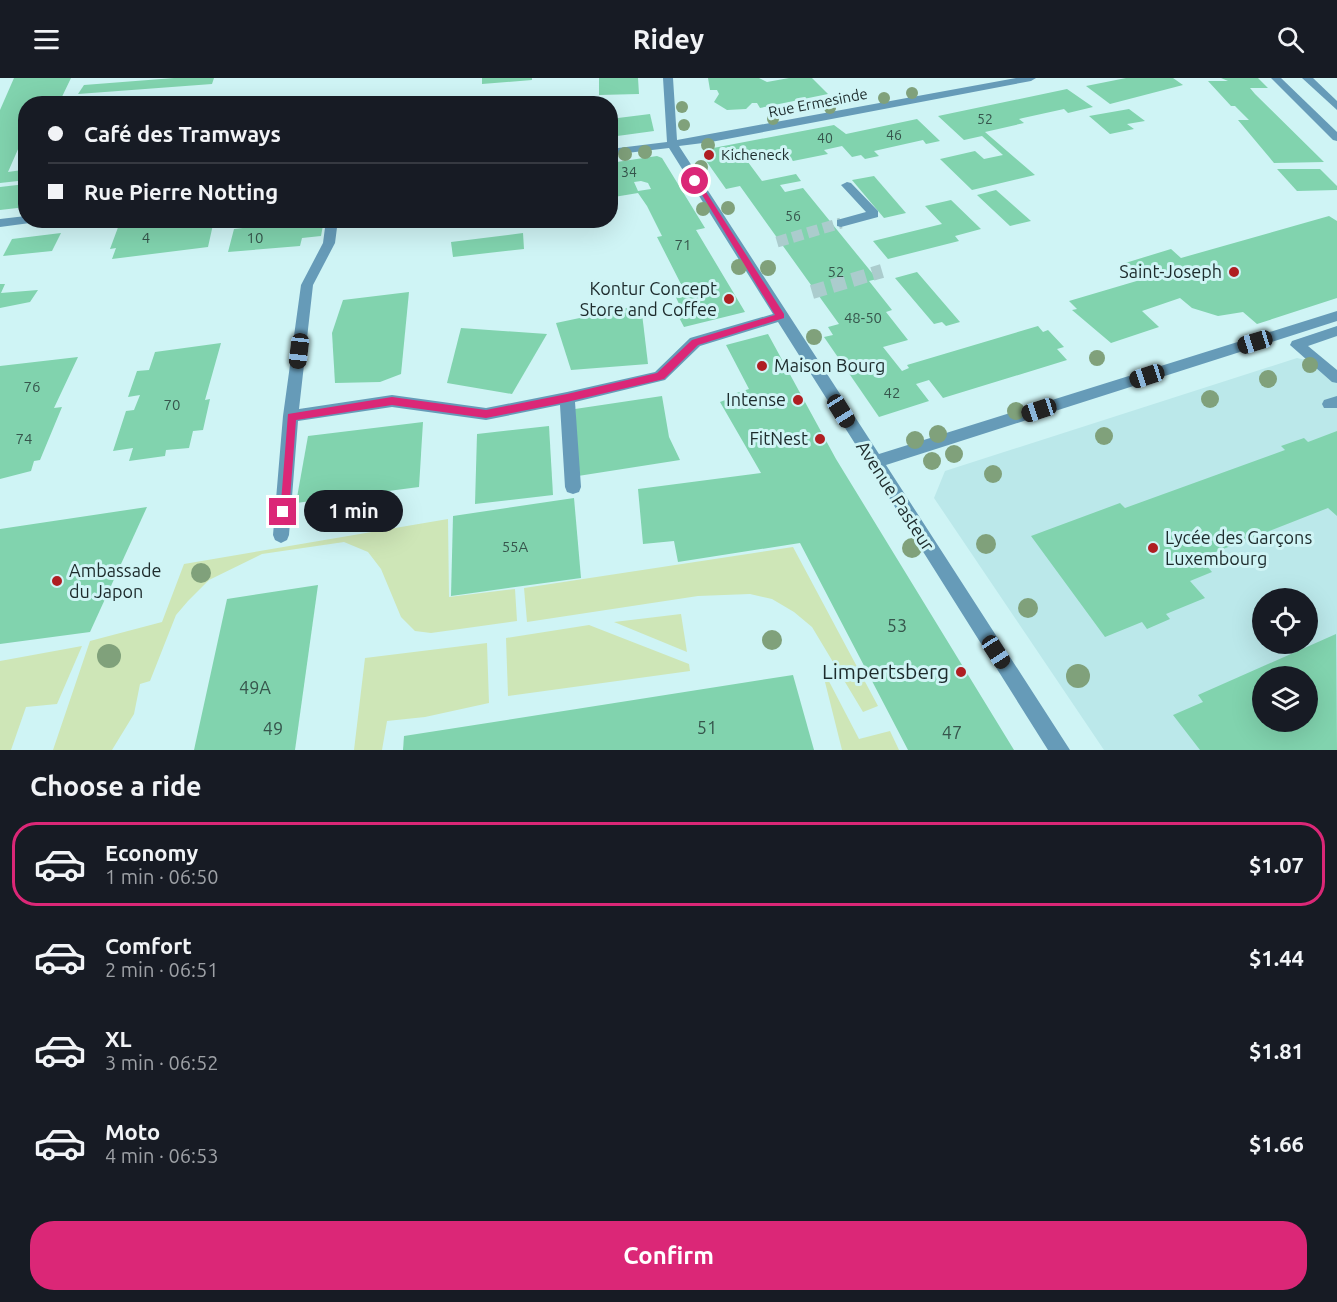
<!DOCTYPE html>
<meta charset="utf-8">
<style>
:root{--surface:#171b24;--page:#20242c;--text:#f1f3f6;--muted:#9ea1a6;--line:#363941;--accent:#db2777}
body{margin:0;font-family:Ubuntu,sans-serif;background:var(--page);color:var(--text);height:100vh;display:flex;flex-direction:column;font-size:22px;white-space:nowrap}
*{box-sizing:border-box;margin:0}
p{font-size:20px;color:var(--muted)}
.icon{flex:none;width:33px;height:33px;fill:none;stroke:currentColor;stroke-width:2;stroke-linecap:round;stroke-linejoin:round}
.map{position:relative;height:672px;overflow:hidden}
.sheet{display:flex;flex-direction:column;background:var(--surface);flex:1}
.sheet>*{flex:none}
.guide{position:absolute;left:18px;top:18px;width:600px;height:132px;border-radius:24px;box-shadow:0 6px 24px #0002;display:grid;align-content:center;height:132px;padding:0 30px;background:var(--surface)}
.buttons{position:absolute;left:1252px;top:510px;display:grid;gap:12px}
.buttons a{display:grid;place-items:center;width:66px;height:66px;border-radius:50%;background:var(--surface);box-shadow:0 6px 24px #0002;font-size:30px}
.end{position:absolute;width:27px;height:27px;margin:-14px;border:8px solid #db2777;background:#fff;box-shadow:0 0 0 3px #fff}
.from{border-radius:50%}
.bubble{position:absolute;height:42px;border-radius:21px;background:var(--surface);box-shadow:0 6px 24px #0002;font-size:20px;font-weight:700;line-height:42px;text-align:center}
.car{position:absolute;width:18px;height:36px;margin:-18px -9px;border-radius:8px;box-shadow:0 0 4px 2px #0007;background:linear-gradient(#222 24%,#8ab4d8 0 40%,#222 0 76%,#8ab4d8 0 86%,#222 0)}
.guide b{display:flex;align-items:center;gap:21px;height:57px;font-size:22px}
.guide b+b{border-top:2px solid var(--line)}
.guide i{width:15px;height:15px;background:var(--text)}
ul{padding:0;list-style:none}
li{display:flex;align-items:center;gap:18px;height:84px;margin:0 12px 9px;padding:0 18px;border:3px solid transparent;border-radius:24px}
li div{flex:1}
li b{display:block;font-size:22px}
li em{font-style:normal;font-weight:700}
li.active{border-color:var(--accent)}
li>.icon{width:54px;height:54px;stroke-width:1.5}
h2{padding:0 30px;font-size:27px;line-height:72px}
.cta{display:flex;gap:12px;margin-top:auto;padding:12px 30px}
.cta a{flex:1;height:69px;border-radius:24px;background:var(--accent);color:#fff;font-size:24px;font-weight:700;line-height:69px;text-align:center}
header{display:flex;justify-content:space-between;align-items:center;height:78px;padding:0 30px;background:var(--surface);font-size:27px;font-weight:700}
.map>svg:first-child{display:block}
.built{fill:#bbe8ea;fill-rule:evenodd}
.green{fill:#cee6b7}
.building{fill:#81d3ae;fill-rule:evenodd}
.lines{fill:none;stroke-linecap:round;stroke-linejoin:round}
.minor-tunnel-far1{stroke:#abcccd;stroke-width:11;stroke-dasharray:11 5;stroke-linecap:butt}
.minor-tunnel{stroke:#abcccd;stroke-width:14;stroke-dasharray:14 7;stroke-linecap:butt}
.minor{fill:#669bb8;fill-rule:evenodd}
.tree{fill:#80a17b}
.route{fill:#db2777}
.poi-dot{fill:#af1e22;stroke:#cff4f5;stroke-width:2}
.labels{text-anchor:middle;stroke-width:6;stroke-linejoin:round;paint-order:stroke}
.far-number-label{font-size:14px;fill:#36554c}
.far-street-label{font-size:15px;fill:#1d2b2c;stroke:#cff4f5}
.far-poi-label{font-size:15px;fill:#1d2b2c;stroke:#cff4f5;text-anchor:start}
.number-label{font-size:15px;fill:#36554c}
.poi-label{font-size:18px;fill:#1d2b2c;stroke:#cff4f5;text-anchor:end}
.street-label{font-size:18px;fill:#1d2b2c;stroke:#cff4f5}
.near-number-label{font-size:18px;fill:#36554c}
.near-poi-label{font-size:21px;fill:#1d2b2c;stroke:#cff4f5;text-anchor:end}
</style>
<header><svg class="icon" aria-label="menu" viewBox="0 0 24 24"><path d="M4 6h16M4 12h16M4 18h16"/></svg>Ridey<svg class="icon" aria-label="search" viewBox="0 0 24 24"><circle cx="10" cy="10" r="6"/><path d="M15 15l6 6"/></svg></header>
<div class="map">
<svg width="1337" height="672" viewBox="0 0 1337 672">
<rect width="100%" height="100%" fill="#cff4f5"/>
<path class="built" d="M1297,280l22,5 18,15v372h-233l-170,-252 11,-27zM1263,520h45v46h-45zM1263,598h45v46h-45z"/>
<g class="green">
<path d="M448,441l1,78 66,-8 2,32 -86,12 -16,-2 -14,-14 -20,-48 -13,-17 -24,-10 -82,12 -53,26 -21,21 -12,14 -26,66 -10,3 -6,30 -22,36h-59l37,-109 72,-19 22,-58z"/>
<path d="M793,469l85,159 -15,6 -51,-85 -18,-15 -22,-13 -22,-5 -52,2 -171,26 -3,-34z"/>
<path d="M681,536l6,38 -73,-30z"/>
<path d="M589,547l100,39 1,7 -182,25 -2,-58z"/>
<path d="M487,565l2,60 -64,14 -38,4 -5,29h-28l11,-92z"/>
<path d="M82,568l-25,58 -31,3 -15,43h-11v-89z"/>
<path d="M821,588l38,73 31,-8 9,19h-57z"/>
</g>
<g class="building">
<path d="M14,0h57l-12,25 -33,1v27l-18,41 14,-2 -4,11 -18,2v-73z"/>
<path d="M174,0h40l-2,6 -134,10 6,-9z"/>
<path d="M482,0h50v2l-50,4z"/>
<path d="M599,0h39l1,16 -40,1z"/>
<path d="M708,0h51l8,4 22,-4h23l16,16 -68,14 -3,-5h-5l-6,6 -19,1 -13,-8 5,-8 -2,-4h-7z"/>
<path d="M1126,0h47l10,7 -73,19 -24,-18z"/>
<path d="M1221,0h37l10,10h-18l5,6 69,68 -50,1 -36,-43h11l-14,-14h-4l-23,-25h20z"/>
<path d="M1067,11l26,18 -25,6 -4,-4 -41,9 -4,1 5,4 -39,9 50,43 -63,15 -32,-31 35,-8 9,8 19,-4 -21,-19 -18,4 -26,-24z"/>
<path d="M1129,31l16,12 -18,3 7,5 -24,5 -21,-18z"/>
<path d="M650,36l4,17 -44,6v-18z"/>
<path d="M917,41l23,22 -14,3 -3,-4 -49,11 5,5 -14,3 -4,-4 -9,2 -10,-11 -18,4 4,4 -35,7 -4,-4 -21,4 -7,-9 -16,6 17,23 34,-7 5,7 -21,4 5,7 18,-4 74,91 -8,2 23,29 -6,2 22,28 -25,7 19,24 7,-3 -2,-3 131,-39 5,6 5,-2 16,17 -7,2 10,11 -124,38 -14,-18 -13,4 13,17 -50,16 -55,-80 9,-2 -5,-8 11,-3 -99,-138 -14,3 -24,-34 6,-6 126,-24 12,9z"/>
<path d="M657,78l5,2 43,70 -9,2 49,82 -61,15 -11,-21 6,-2 -5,-11 10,-3 -27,-53 5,-1 -15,-30 -9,-13 -24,4 -4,-6v-28zM641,103l7,2 3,6 -13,2 -4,-9z"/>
<path d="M1277,91h43l17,17v4l-40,1z"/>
<path d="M874,98l32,37 -22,5 -32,-38z"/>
<path d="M26,106v23l-26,3v-23z"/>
<path d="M996,112l35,31 -21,5 -33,-31z"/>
<path d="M951,122l30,29 -26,7 4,5 -71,18 -15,-18 69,-17 -17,-18z"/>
<path d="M1329,138l8,5v77l-80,26 -14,-12 -25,4 -26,-8 -12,-10 -38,13 17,16 -48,16 -39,-33 5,-1 -8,-8 71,-21 -18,-16 49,-15 10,9z"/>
<path d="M133,142h81l-6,27 -96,12 4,-11 -6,1 10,-27z"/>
<path d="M262,142h62l-3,16 -19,2 -2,8 -72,6 6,-23 27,-3z"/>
<path d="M363,142h42v2l-43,5z"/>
<path d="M61,155l-9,18 -49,5 9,-17z"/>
<path d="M523,155l1,16 -71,8 -2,-15z"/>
<path d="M917,194l43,50 -14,4 -4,-4 -8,2 -39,-46z"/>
<path d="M0,206h5l-4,9 37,-3 -8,12 -30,6z"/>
<path d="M409,214l-8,82 -21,8 -45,1 -3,-50 11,-33z"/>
<path d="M641,227l7,59 -77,6 -15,-47z"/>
<path d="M461,250l86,6 -35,60 -65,-11z"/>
<path d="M768,256l68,125 178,291h-106l-108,-207 -122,19 -4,-21 -31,3 -5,-55 123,-16 -41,-71 8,-3 -1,-3 22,-7 -23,-44z"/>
<path d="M221,265l-16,57 5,-1 -7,31 -10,1 -4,17 -23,2 -1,6 -36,5 4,-13 -20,3 13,-40 8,-1 6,-15 -12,2 9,-26 12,-1 6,-18z"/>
<path d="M78,279l-24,51 8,-1 -22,53 -6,1 -3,10 -31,8v-113z"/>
<path d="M662,318l7,41 11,23 -102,16 -3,-67z"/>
<path d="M423,344l-4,65 -123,16 12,-67z"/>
<path d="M549,348l4,69 -78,9 2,-70z"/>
<path d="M1337,353v85l-9,-8 -128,50 12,14 -22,9 15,17 -39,16 4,5 -23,10 -5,-7 -37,15 -74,-101 89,-33 5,5 160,-58 -4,-4 23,-8 4,4z"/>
<path d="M574,420l7,80 -130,18 2,-80z"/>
<path d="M147,429l-57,125 -90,12v-115z"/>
<path d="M318,507l-23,165h-101l33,-151z"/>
<path d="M1336,556l1,116h-137l-27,-35 30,-13 -5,-7zM1263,598h45v46h-45z"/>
<path d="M793,597l21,75h-411l1,-14z"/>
</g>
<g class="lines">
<path class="minor-tunnel-far1" d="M777,164l64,-19"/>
<path class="minor-tunnel" d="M812,214l70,-21"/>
<g class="minor">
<path d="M663,0h10l4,62 339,-62h20l-5,3 -320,61 -32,4 200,308 458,-143v10l-451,144 184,285h-22l-177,-281 -4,-1 -1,-7 -88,-139 -78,24 -35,34 -90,22 6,85 -2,5 -6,2 -6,-2 -2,-5 -5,-82 -74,15 -94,-13 -94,14 -9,114 -2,5 -6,3 -6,-3 -2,-5 10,-119 18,-131 22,-42 3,-23h12l-3,23 -22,42 -14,124 93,-14 94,13 81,-16 88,-20 35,-34 83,-24 -104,-166 -59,7v-6l57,-7z"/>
<path d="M1271,0h10l56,54v9l-4,-1z"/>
<path d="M1302,0h11l24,23v9z"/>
<path d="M847,104l4,1 27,28v6l-37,10 -4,-1v-6l29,-8 -25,-27z"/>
<path d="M26,138v4h6l-2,3 -30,4v-8z"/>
<path d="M1337,248v10l-29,10 29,24v13l-5,-1 -42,-37 2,-4z"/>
<path d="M1337,318v12h-13l-2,-4 2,-4z"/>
</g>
</g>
<g class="tree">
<circle cx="912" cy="15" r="6"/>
<circle cx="884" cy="20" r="6"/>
<circle cx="682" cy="29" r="6"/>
<circle cx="830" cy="30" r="6"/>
<circle cx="773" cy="41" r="6"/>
<circle cx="684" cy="47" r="6"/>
<circle cx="708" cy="67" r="7"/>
<circle cx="645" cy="74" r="7"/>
<circle cx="625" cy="76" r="7"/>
<circle cx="701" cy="89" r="7"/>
<circle cx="728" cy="130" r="7"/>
<circle cx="703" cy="131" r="7"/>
<circle cx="739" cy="189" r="8"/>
<circle cx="768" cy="190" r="8"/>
<circle cx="814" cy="259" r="8"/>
<circle cx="1097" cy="280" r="8"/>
<circle cx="1310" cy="287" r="8"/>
<circle cx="1268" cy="301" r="9"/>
<circle cx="1210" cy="321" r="9"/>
<circle cx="1016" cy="333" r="9"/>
<circle cx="938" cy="356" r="9"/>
<circle cx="1104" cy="358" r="9"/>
<circle cx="915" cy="362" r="9"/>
<circle cx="954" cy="376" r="9"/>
<circle cx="932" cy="383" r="9"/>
<circle cx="993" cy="396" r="9"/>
<circle cx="986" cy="466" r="10"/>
<circle cx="912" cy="470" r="10"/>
<circle cx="201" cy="495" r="10"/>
<circle cx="1028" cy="530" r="10"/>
<circle cx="772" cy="562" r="10"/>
<circle cx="109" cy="578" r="12"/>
<circle cx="1078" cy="598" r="12"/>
</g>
<path class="route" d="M693,102l6,1 85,133v4l-86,27 -34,34 -97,23 -81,16 -94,-13 -96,15 -7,92 -2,3h-7l8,-101 104,-17 94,13 81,-16 90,-21 35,-33 83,-25z"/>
<g class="poi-dot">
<circle cx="709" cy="77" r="6"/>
<circle cx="1234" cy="194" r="6"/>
<circle cx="729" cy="221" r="6"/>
<circle cx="762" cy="288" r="6"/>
<circle cx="798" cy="322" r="6"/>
<circle cx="820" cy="361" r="6"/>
<circle cx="1153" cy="470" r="6"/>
<circle cx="57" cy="503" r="6"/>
<circle cx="961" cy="594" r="6"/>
</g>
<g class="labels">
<g class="far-number-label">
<text x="985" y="46">52</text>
<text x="894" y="62">46</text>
<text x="825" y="65">40</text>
<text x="629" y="99">34</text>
<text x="793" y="143">56</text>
</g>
<g class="far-street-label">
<text transform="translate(818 25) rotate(-11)" y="5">Rue Ermesinde</text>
</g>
<g class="far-poi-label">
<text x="721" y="82">Kicheneck</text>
</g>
<g class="number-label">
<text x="146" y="165">4</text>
<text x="255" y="165">10</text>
<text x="683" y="172">71</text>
<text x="836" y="199">52</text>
<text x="863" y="245">48-50</text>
<text x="32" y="314">76</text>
<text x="892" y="320">42</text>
<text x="172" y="332">70</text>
<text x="24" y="366">74</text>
<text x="515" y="474">55A</text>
</g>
<g class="poi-label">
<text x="1222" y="200">Saint-Joseph</text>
<text x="717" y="217">Kontur Concept<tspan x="717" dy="21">Store and Coffee</tspan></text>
<text x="774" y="294" text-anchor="start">Maison Bourg</text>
<text x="786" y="328">Intense</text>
<text x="808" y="367">FitNest</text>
<text x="1165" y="466" text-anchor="start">Lycée des Garçons<tspan x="1165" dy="21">Luxembourg</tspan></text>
<text x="69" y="499" text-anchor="start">Ambassade<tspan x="69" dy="21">du Japon</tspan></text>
</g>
<g class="street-label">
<text transform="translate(895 418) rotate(57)" y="6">Avenue Pasteur</text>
</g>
<g class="near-number-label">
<text x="897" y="554">53</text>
<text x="255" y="616">49A</text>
<text x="707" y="656">51</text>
<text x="273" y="657">49</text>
<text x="952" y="661">47</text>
</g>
<g class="near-poi-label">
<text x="949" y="601">Limpertsberg</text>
</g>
</g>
</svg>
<div class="buttons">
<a><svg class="icon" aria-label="locate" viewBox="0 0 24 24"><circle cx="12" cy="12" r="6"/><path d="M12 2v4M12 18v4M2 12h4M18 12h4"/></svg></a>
<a><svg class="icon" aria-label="layers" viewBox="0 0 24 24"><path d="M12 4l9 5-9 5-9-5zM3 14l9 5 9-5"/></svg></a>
</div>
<i class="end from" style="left:695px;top:103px"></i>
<i class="end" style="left:283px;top:434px"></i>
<div class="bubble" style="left:304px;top:412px;width:99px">1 min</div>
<i class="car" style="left:1255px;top:264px;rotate:253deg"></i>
<i class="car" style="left:299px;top:273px;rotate:187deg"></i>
<i class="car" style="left:1147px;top:298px;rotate:252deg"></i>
<i class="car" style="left:1039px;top:332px;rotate:252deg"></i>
<i class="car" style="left:841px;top:333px;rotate:148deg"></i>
<i class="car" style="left:996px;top:574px;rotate:147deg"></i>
<div class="guide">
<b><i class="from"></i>Café des Tramways</b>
<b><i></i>Rue Pierre Notting</b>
</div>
</div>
<section class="sheet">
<h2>Choose a ride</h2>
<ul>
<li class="active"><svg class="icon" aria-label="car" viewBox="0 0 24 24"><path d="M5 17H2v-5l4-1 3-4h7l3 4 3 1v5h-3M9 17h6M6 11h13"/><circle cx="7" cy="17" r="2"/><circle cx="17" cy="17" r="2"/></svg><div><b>Economy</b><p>1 min · 06:50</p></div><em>$1.07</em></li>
<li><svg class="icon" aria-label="car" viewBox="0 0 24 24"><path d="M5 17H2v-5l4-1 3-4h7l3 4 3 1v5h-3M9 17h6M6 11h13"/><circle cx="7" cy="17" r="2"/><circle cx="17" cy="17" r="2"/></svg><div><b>Comfort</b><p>2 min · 06:51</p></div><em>$1.44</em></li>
<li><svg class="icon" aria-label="car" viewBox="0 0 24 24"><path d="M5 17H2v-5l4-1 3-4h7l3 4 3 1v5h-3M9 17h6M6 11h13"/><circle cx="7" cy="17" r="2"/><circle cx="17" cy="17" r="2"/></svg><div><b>XL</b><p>3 min · 06:52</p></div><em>$1.81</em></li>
<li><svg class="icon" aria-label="car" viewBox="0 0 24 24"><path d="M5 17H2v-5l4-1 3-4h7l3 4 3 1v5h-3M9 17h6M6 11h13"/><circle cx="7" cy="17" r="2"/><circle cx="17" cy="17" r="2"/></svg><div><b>Moto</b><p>4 min · 06:53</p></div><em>$1.66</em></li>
</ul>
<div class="cta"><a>Confirm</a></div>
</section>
